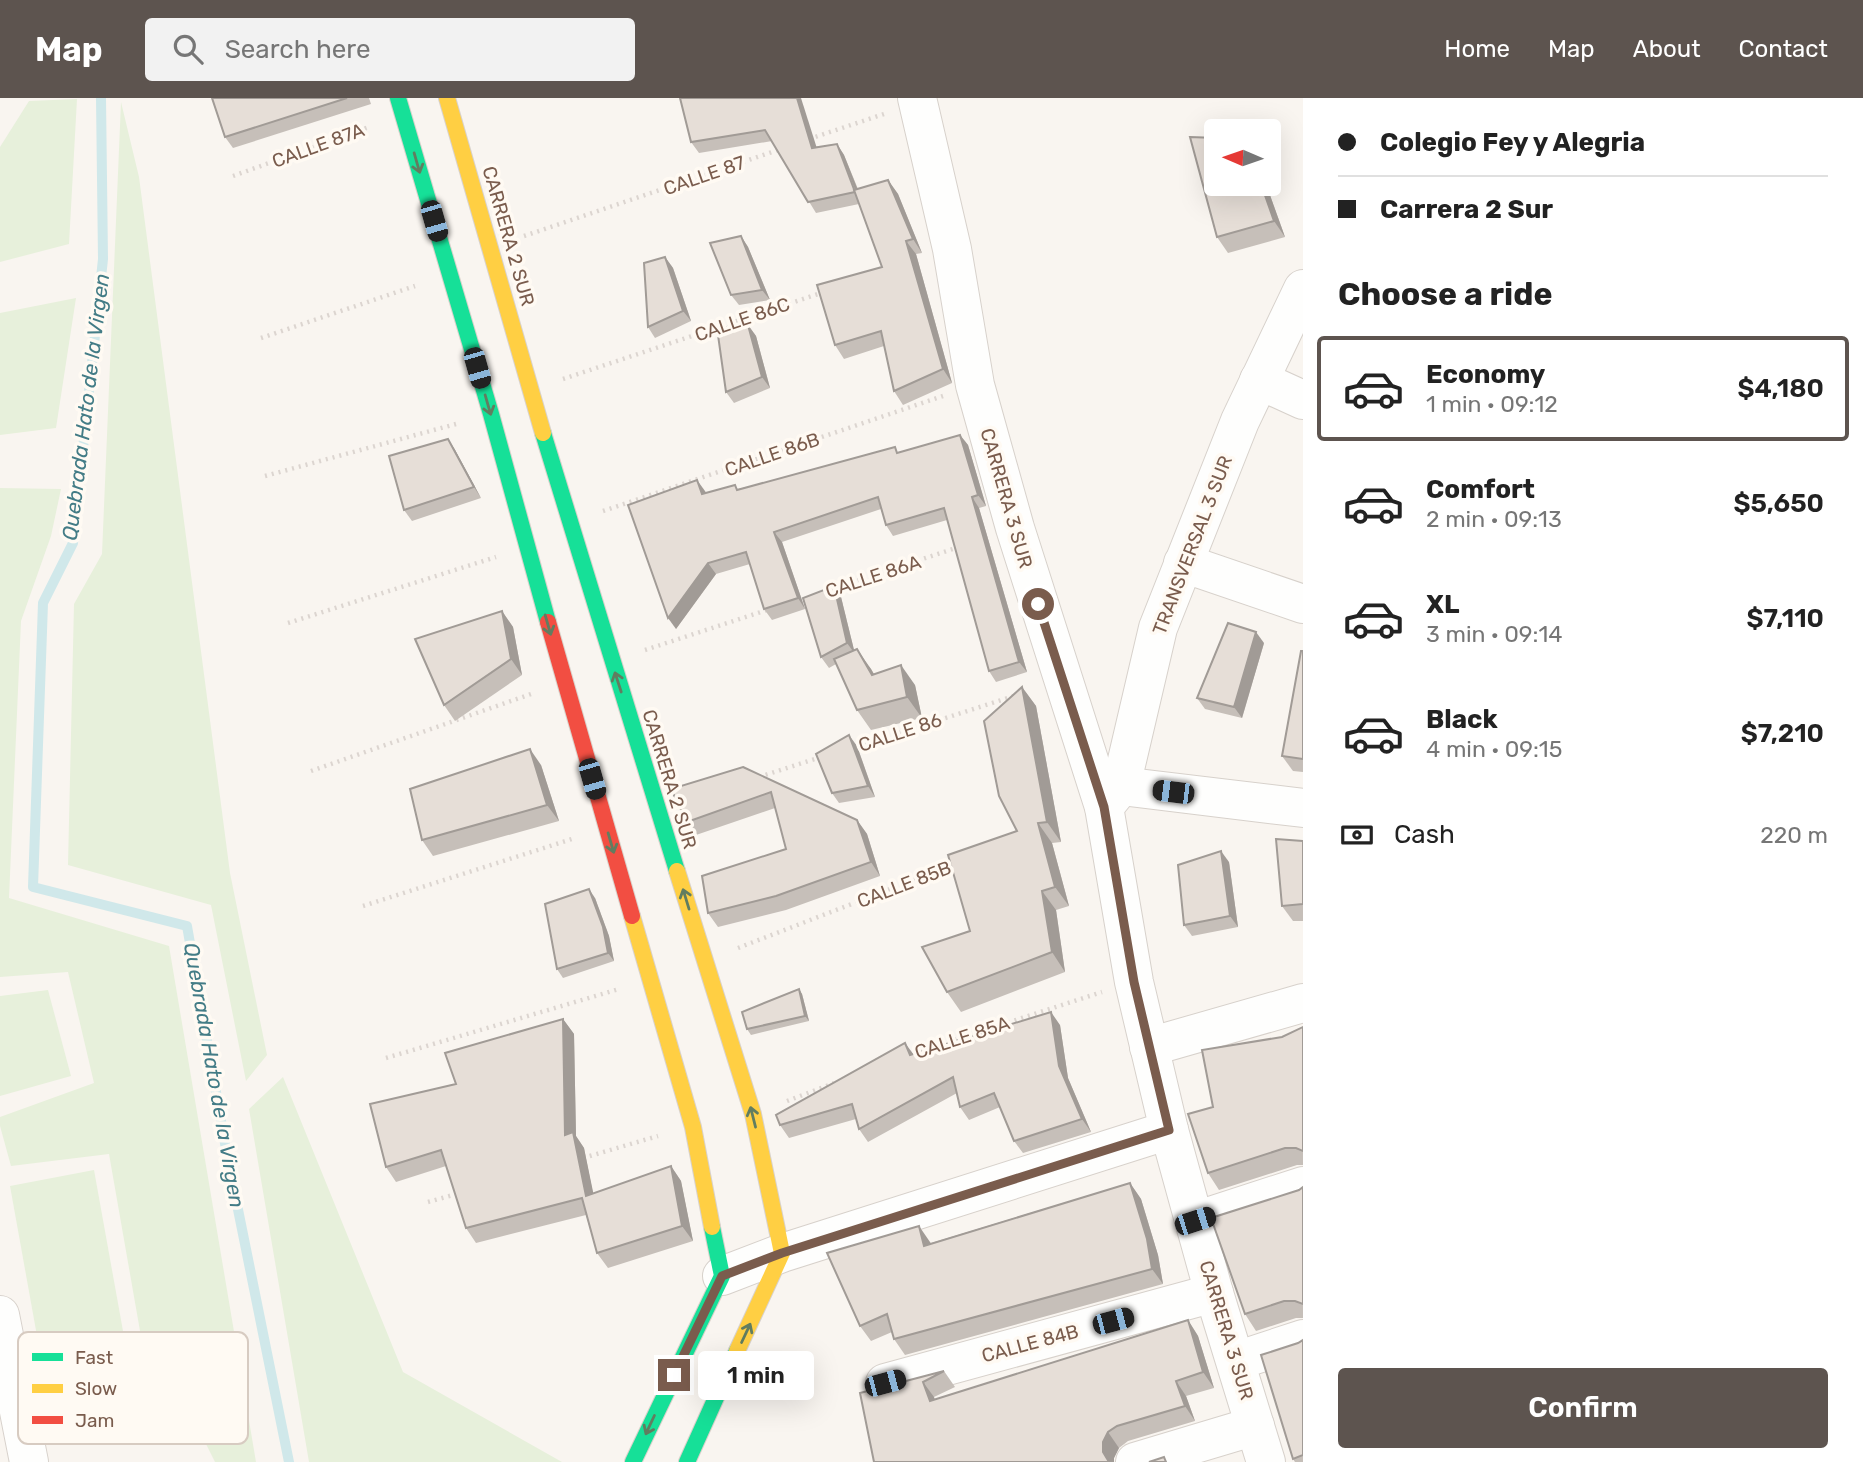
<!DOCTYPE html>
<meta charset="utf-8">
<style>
:root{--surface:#fff;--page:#f2f2f2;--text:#222;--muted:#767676;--line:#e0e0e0;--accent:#5d544f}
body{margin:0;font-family:Rubik,sans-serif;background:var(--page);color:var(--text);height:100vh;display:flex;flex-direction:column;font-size:26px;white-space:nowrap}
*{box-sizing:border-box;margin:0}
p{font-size:23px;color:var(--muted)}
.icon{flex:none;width:38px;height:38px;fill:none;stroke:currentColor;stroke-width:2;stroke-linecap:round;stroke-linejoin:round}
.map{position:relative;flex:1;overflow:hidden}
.details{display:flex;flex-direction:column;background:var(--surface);width:560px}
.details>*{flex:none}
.hud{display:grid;align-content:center;height:154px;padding:0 35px;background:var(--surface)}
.needle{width:46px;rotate:272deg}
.controls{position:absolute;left:1204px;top:21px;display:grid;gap:14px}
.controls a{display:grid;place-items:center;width:77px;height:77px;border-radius:7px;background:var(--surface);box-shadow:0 7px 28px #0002;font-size:35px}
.end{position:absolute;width:32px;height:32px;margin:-16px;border:9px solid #7a5c4d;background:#fff;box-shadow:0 0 0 4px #fff}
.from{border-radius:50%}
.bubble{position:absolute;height:49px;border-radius:7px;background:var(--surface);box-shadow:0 7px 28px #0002;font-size:23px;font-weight:600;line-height:49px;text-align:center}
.car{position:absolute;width:21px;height:42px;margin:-21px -10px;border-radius:9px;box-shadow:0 0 5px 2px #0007;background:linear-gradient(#222 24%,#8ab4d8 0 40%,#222 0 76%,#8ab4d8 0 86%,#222 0)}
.hud b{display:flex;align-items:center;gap:24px;height:66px;font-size:26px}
.hud b+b{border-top:2px solid var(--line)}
.hud i{width:18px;height:18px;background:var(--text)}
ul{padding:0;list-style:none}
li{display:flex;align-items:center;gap:21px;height:105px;margin:0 14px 10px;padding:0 21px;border:4px solid transparent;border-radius:7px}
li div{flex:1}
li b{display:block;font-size:26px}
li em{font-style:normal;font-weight:600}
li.on{border-color:var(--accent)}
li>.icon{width:63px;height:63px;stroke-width:1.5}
h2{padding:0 35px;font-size:32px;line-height:84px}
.pay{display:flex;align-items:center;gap:18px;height:77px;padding:0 35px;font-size:26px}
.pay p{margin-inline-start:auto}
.action{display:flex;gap:14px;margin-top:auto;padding:14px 35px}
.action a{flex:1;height:80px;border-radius:7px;background:var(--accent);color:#fff;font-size:28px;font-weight:600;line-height:80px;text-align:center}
header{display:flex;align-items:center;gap:42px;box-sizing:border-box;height:98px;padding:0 35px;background:var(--accent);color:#fff}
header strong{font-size:33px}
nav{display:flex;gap:38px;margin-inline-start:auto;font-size:24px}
.search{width:490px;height:63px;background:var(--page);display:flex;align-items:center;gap:18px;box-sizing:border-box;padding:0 24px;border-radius:7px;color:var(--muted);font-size:26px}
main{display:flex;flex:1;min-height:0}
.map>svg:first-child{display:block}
.green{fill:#e7f0db}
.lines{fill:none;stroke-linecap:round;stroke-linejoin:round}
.stream{stroke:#d0e8ea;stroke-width:10}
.street-casing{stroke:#d7d1cb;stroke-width:40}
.fast-casing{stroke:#d9d2cb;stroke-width:18}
.slow-casing{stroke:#d9d2cb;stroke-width:18}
.jam-casing{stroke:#d9d2cb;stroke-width:18}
.path{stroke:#dcd5d0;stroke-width:4.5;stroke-dasharray:2 5;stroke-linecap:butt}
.street{stroke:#fefefd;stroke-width:38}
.fast{stroke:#16e098;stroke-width:16}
.slow{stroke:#ffcf43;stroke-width:16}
.jam{stroke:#f24e42;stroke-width:16}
.wall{fill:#c6bfb9}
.shaded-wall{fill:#a19b96}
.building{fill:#e6ded7;stroke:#a19b96;stroke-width:2}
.oneway{stroke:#617d60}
.route{stroke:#7a5c4d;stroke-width:9}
.labels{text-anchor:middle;stroke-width:7;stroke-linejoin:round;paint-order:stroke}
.street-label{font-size:19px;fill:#7a5c4d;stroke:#fffaf3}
.water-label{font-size:21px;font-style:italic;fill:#437c86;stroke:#fffaf3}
.key{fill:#fffaf3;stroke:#d7cbc1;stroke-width:2}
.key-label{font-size:19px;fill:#7a5c4d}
</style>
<header>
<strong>Map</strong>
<div class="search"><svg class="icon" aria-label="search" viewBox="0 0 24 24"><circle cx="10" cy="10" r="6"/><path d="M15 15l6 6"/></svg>Search here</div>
<nav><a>Home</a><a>Map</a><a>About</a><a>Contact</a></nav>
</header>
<main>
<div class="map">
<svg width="1303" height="1364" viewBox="0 0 1303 1364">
<rect width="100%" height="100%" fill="#f9f5f0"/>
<g class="green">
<path d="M77,1l-8,145 -69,18v-115l29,-46z"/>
<path d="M121,4l18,75 91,696 37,182 -21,26 -35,-176 -143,-40 6,-261 28,-50z"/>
<path d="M76,200l-20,130 -56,7v-122z"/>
<path d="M0,390l61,1 -10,47 -30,85 -12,277 160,48 87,516h-41l-19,-38 -34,-28 -74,-5 -46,-25 101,-18 -34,-194 -98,12 -11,-40v-9l94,-34 -26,-111 -68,5z"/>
<path d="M48,892l23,86 -71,20v-100z"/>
<path d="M283,979l120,295 159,90h-253l-60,-353z"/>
<path d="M94,1072l29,161 -84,16 -29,-161z"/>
</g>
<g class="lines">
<path class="stream" d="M101,0l2,161 -30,284 -30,60 -10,284 154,39 40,229 62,307"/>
<defs>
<g id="street">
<path d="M917,0l35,151 23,136 40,143 89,279 30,175 35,148 45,163 52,169"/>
<path d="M1259,282l44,20"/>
<path d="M1183,465l120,41"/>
<path d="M1121,688l182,22"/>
<path d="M1104,709l17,-21 37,-158 82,-207 63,-132"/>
<path d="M1149,949l154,-44"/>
<path d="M1195,1123l108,-35"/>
<path d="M722,1178l60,-23 387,-123"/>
<path d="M0,1217l29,147"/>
<path d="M1236,1263l67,-22"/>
<path d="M885,1285l329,-90"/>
<path d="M1135,1364l120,-36"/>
</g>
<g id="fast">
<path d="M398,0l93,316 57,208"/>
<path d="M543,335l134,438"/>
<path d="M633,1364l89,-186 -10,-49"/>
<path d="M687,1364l50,-111"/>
</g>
<g id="slow">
<path d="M447,0l96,335"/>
<path d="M677,773l76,243 29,139 -45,98"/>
<path d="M632,818l61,211 19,100"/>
</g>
<path id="jam" d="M548,524l84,294"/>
</defs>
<use href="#street" class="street-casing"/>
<use href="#fast" class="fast-casing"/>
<use href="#slow" class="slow-casing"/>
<use href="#jam" class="jam-casing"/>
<g class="path">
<path d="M809,41l75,-25"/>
<path d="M233,78l136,-49"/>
<path d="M524,138l257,-87"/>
<path d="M261,240l154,-52"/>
<path d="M563,281l261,-87"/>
<path d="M265,378l191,-52"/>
<path d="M603,413l340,-115"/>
<path d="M831,491l128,-42"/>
<path d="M288,525l208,-66"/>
<path d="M645,552l125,-41"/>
<path d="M852,650l162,-52"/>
<path d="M311,673l220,-77"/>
<path d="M759,679l65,-21"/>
<path d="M363,808l212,-68"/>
<path d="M738,850l217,-84"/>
<path d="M908,957l194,-63"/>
<path d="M386,960l233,-69"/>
<path d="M787,1003l47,-18"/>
<path d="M583,1060l75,-22"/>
<path d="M428,1104l32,-9"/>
</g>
<use href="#street" class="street"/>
<use href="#fast" class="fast"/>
<use href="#slow" class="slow"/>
<use href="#jam" class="jam"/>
</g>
<g class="wall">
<path d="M212,0h157l2,6 -138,44 -8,-11z"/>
<path d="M680,0l136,49 21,-3 7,11 14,34 30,-9 10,14 24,59 -6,1 36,129 -49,22 -9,-14 -10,-45 -40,13 -9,-14 47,-78 -23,-63 -43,9 -44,-72 -73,12 -8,-11z"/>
<path d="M1216,86h50l19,53 -57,16 -11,-16z"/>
<path d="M741,138l7,11 22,53 -31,5 -8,-10z"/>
<path d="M665,159l8,11 18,53 -36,17 -7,-11z"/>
<path d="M748,227l8,11 14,52 -36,15 -8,-11z"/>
<path d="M960,337l8,10 18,61 -7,2 48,164 -31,10 -7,-11 -42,-151 -54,16 -7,-11 -5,-16 -99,33 23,67 -33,11 -8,-11 -14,-45 -34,10 -40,55 29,-138 1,2 32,-4 161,-37z"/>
<path d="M448,341l7,11 26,48 -69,23 -8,-11z"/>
<path d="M841,499l13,53 17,19 3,5 41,11 7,33 -51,12 -14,-20 -21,-46 -7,4 -8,-11z"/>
<path d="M502,513l11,16 9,48 -67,46 -11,-16z"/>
<path d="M1264,545l-22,75 -37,-9 -8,-11z"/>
<path d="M1303,553v121l-10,-1 -11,-15z"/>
<path d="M1022,589l14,19 25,136 -9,1 17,63 -13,4 9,62 -104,40 -14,-20 23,-61 47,-100z"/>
<path d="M857,648l18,51 -36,6 -7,-10z"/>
<path d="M541,667l18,56 -126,35 -11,-16z"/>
<path d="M743,669l114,53 10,14 13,42 -94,34 -68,17 -10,-14 78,-64 -11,-41 -79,27 -9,-13z"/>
<path d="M1303,743v80h-10l-11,-15z"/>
<path d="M1229,764l9,65 -46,9 -8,-11z"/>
<path d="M595,800l14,38 5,25 -51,17 -6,-9z"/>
<path d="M799,891l3,5 7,27 -58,14 -4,-6z"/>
<path d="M563,921l11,15 2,102 8,12 9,46 78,-28 10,15 12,60 -85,27 -11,-15 -11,-38 -110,28 -10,-15 -20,-62 -50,16 -10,-15z"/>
<path d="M1060,927l8,53 23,54 -68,21 -9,-12 -14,-34 -31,13 -9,-13 -3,-14 -89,49 -9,-13 -3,-10 -67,19 -9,-13 133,-71z"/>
<path d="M1303,929v138h-6l-78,25 -11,-17 74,-136z"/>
<path d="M1130,1085l11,16 17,56 5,29 -258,71 -11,-16 -2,-7 -21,9 -11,-15 70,-84 1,1z"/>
<path d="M1303,1089v131h-7l-40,13 -11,-17 54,-124z"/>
<path d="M1188,1222l10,16 16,52 -28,8 9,25 -67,20 -9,7 -5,10 -254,-65 84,-22 11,16 -21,10v3z"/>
<path d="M1303,1242v122h-8l-2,-3 5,-116z"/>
</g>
<g class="shaded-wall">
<path d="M797,0h4l19,60 -8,-10z"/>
<path d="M837,46l7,11 19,48 -7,-11z"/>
<path d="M888,82l10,14 24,59 -9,-14z"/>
<path d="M1261,86h5l19,53 -11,-16z"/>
<path d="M741,138l7,11 22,53 -8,-10z"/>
<path d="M906,143l10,13 36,129 -9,-14z"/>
<path d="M665,159l8,11 18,53 -8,-10z"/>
<path d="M748,227l8,11 14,52 -8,-11z"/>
<path d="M960,337l8,10 18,61 -8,-11z"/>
<path d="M448,341l7,11 26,48 -7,-11z"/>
<path d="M697,382l8,11 5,14 -8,-11z"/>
<path d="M972,399l7,11 48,164 -8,-10z"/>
<path d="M774,434l8,10 23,67 -7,-11z"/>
<path d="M708,465l8,11 -40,55 -8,-11z"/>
<path d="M834,488l7,11 14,57 -8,-11z"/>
<path d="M502,513l11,16 9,48 -11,-16z"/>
<path d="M1256,534l8,11 -22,75 -8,-11z"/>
<path d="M857,551l14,20 15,27 -14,-21z"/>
<path d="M901,567l14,20 7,33 -15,-21z"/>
<path d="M1022,589l14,19 25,136 -14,-20z"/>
<path d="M849,637l8,11 18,51 -7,-11z"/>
<path d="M530,651l11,16 18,56 -12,-16z"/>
<path d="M857,722l10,14 13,42 -9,-14z"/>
<path d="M1038,725l14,20 17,63 -14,-19z"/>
<path d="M1221,753l8,11 9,65 -8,-11z"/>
<path d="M589,791l6,9 14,38 5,25 -6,-8z"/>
<path d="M1042,793l14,19 9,62 -13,-20z"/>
<path d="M799,891l3,5 7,27 -4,-5z"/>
<path d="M1051,914l9,13 8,53 23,54 -9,-13 -23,-53z"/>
<path d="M563,921l11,15 2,102 8,12 13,63 -11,-15 -21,-61z"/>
<path d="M905,945l9,12h-4z"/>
<path d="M671,1068l10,15 12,60 -11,-15z"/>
<path d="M1130,1085l11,16 17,56 5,29 -11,-15z"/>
<path d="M919,1128l11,16 5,19 -11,-15z"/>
<path d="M1188,1222l10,16 16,52 -11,-16z"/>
<path d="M1176,1283l10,15 9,25 -10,-15z"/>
<path d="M923,1284l11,15 7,19 -11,-15z"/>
<path d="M1108,1334l11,16 -5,10v4h-5l-6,-10v-10z"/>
</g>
<g class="building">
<path d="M212,0h135l-122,39z"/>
<path d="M680,0h117l15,50 25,-4 18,48 -47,10 -43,-72 -74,12z"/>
<path d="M1190,39l26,1v46h45l13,37 -57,16z"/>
<path d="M888,82l25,59 -7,2 37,128 -49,22 -13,-60 -46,14 -18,-60 65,-18 -28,-77z"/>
<path d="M741,138l21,54 -31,5 -21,-52z"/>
<path d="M665,159l18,54 -35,16 -4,-64z"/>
<path d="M748,227l14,52 -36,15 -9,-64z"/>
<path d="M960,337l18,60 -6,2 47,165 -30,9 -45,-163 -58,17 -8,-28 -104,35 24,66 -34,11 -18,-57 -38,11 -40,55 -40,-113 69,-25 5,14 33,-9 2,5 158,-43 2,6z"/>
<path d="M448,341l26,48 -70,23 -15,-54z"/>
<path d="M834,488l13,57 -26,14 -18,-59z"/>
<path d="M502,513l9,48 -67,46 -29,-66z"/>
<path d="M1228,525l28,9 -22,75 -37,-9z"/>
<path d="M857,551l15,26 29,-10 6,32 -50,13 -23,-51z"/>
<path d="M1301,553h2v108l-21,-3z"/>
<path d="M1022,589l25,135 -9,1 17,64 -13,4 10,61 -105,40 -25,-45 48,-16 -22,-76 69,-24 -18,-35 -15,-75z"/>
<path d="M849,637l19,51 -36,7 -16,-39z"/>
<path d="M530,651l17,56 -125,35 -12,-51z"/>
<path d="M743,669l114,53 14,42 -95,34 -68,17 -6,-37 84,-27 -15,-57 -84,30 -16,-33z"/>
<path d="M1276,741l27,2v63l-21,2z"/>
<path d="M1221,753l9,65 -46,9 -6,-60z"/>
<path d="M589,791l14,38 5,26 -51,16 -12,-65z"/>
<path d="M799,891l6,27 -58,13 -5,-17z"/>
<path d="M1051,914l8,54 23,53 -68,22 -20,-48 -34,14 -7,-30 -94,52 -7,-25 -72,21 -4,-10 129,-72 5,12z"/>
<path d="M563,921l2,116 8,-3 13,64 85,-30 11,60 -85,27 -15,-55 -116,30 -25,-78 -55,17 -16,-63 86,-20 -11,-31z"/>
<path d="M1303,929v124l-7,-3h-11l-77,25 -20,-59 25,-7 -11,-57 80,-13z"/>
<path d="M1130,1085l17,56 5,30 -258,70 -7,-25 -27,12 -33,-73 92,-27 5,20z"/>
<path d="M1303,1089v117l-8,-3h-11l-39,13 -34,-96 88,-28z"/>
<path d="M1188,1222l15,52 -27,9 9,25 -68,20 -9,6 -5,10v10l6,10h-235l-14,-69 84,-22 -21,11 7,19z"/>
<path d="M1303,1242v115l-10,4 -32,-104 37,-12z"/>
<path d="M1164,1359l2,5h-17z"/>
</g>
<defs><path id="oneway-shaft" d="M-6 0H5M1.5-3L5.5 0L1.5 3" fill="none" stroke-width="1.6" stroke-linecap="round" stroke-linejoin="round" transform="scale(1.75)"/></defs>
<g class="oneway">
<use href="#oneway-shaft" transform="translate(417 65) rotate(74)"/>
<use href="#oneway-shaft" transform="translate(488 307) rotate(74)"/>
<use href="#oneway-shaft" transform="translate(548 527) rotate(74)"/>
<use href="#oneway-shaft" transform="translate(618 584) rotate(-108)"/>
<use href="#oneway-shaft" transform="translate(611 745) rotate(74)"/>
<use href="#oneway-shaft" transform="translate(686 801) rotate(-107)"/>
<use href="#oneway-shaft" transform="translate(753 1019) rotate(-104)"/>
<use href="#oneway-shaft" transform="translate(746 1235) rotate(-65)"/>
<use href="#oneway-shaft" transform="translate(650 1327) rotate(115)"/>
</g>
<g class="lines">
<path class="route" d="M674,1277l48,-99 60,-23 387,-123 -35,-148 -30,-175 -66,-203"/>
</g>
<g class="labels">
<g class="street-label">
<text transform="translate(318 47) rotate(-20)" y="7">CALLE 87A</text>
<text transform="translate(704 77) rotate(-19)" y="7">CALLE 87</text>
<text transform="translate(509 138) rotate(74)" y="7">CARRERA 2 SUR</text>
<text transform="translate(742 221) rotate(-19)" y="7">CALLE 86C</text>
<text transform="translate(772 356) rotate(-19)" y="7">CALLE 86B</text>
<text transform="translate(1007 400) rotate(74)" y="7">CARRERA 3 SUR</text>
<text transform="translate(1192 447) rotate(-69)" y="7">TRANSVERSAL 3 SUR</text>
<text transform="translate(873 478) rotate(-18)" y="7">CALLE 86A</text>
<text transform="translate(900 634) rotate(-18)" y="7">CALLE 86</text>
<text transform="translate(670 681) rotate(73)" y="7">CARRERA 2 SUR</text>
<text transform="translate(904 786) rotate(-21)" y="7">CALLE 85B</text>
<text transform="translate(962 939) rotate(-18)" y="7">CALLE 85A</text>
<text transform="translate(1227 1232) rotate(73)" y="7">CARRERA 3 SUR</text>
<text transform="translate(1030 1245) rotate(-15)" y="7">CALLE 84B</text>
</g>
<g class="water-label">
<text transform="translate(86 309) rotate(-83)" y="7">Quebrada Hato de la Virgen</text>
<text transform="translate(214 977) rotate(80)" y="7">Quebrada Hato de la Virgen</text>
</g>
</g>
<rect x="18" y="1234" width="230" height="112" rx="10" class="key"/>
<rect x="32" y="1255" width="31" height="8" fill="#16e098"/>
<rect x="32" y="1286" width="31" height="9" fill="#ffcf43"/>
<rect x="32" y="1318" width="31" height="8" fill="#f24e42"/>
<g class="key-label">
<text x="75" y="1266">Fast</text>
<text x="75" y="1297">Slow</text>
<text x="75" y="1329">Jam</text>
</g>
</svg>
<div class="controls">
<a><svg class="needle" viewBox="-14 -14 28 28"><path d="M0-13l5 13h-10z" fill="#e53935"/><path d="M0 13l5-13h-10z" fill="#767676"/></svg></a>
</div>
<i class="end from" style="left:1038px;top:506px"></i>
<i class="end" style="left:674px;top:1277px"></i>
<div class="bubble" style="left:698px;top:1253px;width:116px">1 min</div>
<i class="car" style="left:434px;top:123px;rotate:164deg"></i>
<i class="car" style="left:477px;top:270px;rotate:164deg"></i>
<i class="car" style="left:592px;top:681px;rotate:164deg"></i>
<i class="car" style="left:1173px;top:694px;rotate:277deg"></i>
<i class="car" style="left:1195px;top:1123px;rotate:72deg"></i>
<i class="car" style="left:1113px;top:1223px;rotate:75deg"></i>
<i class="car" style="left:885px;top:1285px;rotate:75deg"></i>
</div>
<section class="details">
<div class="hud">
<b><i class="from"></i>Colegio Fey y Alegria</b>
<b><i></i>Carrera 2 Sur</b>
</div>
<h2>Choose a ride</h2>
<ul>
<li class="on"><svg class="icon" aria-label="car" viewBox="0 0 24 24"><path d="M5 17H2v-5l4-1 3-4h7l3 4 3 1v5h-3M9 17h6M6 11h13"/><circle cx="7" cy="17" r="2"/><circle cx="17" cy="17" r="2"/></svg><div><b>Economy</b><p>1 min · 09:12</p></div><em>$4,180</em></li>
<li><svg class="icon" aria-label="car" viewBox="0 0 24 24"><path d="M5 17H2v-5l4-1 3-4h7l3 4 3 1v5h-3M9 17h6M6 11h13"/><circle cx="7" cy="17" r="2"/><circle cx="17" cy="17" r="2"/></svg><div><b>Comfort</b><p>2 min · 09:13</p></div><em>$5,650</em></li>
<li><svg class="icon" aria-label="car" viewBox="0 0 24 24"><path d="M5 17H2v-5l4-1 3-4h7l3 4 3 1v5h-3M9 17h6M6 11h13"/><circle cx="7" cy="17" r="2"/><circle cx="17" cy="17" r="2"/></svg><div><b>XL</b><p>3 min · 09:14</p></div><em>$7,110</em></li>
<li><svg class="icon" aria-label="car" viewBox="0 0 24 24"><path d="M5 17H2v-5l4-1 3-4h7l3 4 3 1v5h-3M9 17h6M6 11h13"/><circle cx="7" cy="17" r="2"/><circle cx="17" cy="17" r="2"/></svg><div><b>Black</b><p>4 min · 09:15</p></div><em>$7,210</em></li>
</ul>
<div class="pay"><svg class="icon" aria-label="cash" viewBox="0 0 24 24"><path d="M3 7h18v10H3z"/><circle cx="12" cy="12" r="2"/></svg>Cash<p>220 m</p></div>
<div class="action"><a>Confirm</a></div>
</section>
</main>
